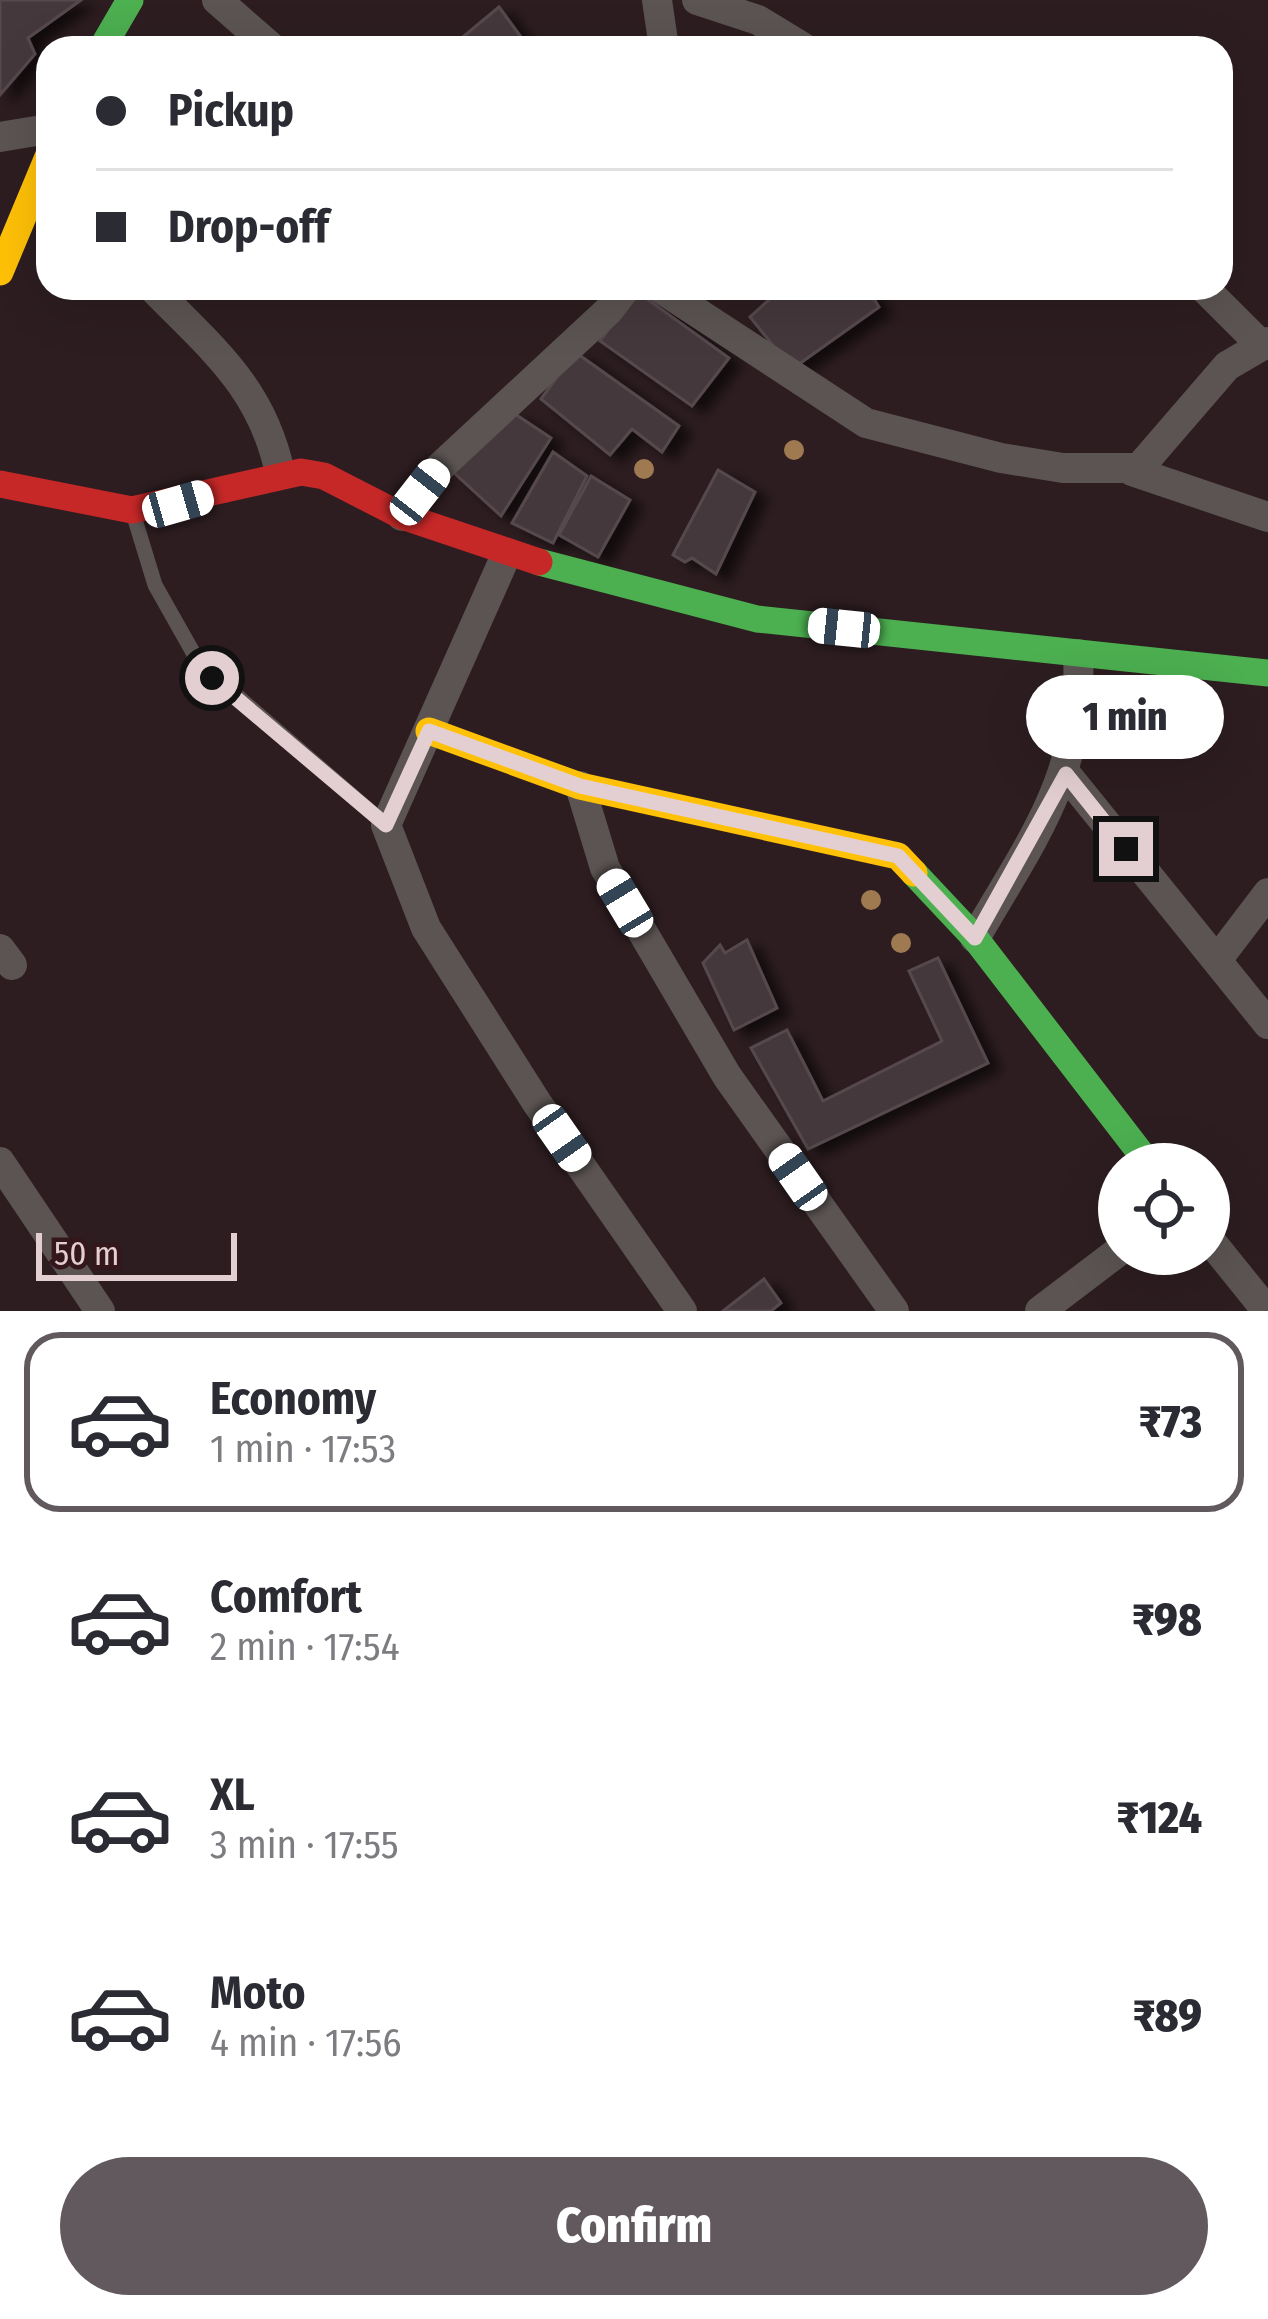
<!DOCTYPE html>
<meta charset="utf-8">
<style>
:root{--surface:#fff;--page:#f7f7f7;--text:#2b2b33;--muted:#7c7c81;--line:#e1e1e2;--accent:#61595e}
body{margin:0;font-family:"Fira Sans Condensed",sans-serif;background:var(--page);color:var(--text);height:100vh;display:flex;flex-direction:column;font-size:45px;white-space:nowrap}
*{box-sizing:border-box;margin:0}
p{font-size:39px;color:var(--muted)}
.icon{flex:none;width:66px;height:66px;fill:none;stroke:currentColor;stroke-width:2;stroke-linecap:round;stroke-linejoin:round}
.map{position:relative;height:1311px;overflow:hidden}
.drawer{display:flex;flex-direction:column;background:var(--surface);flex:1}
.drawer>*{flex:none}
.banner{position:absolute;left:36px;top:36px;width:1197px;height:264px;border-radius:36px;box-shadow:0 12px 48px #0002;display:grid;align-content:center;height:264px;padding:0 60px;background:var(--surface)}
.controls{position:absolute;left:1098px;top:1143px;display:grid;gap:24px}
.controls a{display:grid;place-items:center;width:132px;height:132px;border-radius:50%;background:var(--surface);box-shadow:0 12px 48px #0002;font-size:60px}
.scale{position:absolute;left:36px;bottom:30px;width:201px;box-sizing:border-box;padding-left:12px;border:6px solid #e3cfd1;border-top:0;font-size:33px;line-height:42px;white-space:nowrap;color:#e3cfd1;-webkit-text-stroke:9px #33171b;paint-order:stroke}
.end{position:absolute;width:54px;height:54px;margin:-27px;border:15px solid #e3cfd1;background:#111;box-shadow:0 0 0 6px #111}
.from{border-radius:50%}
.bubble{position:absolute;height:84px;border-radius:42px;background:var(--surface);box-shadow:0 12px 48px #0002;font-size:39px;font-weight:800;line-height:84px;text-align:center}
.car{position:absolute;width:36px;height:72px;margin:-36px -18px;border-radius:15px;box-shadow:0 0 9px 3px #0007;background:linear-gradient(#fff 24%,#345 0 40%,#fff 0 76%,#345 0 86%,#fff 0)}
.banner b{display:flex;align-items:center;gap:42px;height:114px;font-size:45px}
.banner b+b{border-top:3px solid var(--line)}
.banner i{width:30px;height:30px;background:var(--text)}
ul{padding:21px 0 0;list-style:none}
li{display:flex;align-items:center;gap:36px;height:180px;margin:0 24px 18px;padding:0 36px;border:6px solid transparent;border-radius:36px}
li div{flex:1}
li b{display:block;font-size:45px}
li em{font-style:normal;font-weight:800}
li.on{border-color:var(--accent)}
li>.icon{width:108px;height:108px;stroke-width:1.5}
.primary-button{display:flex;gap:24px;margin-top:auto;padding:24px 60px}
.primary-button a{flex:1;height:138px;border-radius:72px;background:var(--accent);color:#fff;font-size:48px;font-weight:800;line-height:138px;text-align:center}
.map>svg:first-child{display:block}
.building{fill:#44383c;stroke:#56494e;stroke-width:3;filter:url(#shadow)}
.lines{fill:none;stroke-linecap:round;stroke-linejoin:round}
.lane{stroke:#5b5453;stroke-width:15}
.street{stroke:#5b5453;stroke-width:30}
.fast{stroke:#4caf50;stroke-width:27}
.slow{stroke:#ffc107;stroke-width:27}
.jam{stroke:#c62828;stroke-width:27}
.tree{fill:#9f7a50}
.route{stroke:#e3cfd1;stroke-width:15}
</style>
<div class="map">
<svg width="1268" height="1311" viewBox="0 0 1268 1311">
<defs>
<filter id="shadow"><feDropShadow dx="12" dy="7" stdDeviation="6" flood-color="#0009"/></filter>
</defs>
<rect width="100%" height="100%" fill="#2d1d20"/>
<g class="building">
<path d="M0,0h81l-53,38 7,16 -35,41z"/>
<path d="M499,7l30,41h-65l-6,-7z"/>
<path d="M782,288h85l12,19 -87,62 -42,-52z"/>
<path d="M636,291l93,67 -37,48 -92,-65z"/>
<path d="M575,352l104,74 -17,26 -30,-23 -22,26 -69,-56z"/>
<path d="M515,414l36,24 -50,78 -49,-45z"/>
<path d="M553,452l34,24 -34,67 -41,-20z"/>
<path d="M718,470l37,22 -39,82 -24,-16 -7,4 -12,-7z"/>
<path d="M591,476l39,24 -32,57 -39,-22z"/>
<path d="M747,940l30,68 -43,22 -31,-67 17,-18 5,8z"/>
<path d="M938,958l50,105 -180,86 -57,-101 36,-18 36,71 119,-60 -33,-70z"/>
<path d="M764,1279l17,24 -10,8h-48z"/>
</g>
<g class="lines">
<path class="lane" d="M133,513l22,72 44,78 187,162"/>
<g class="street">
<path d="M217,0l55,48"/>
<path d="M657,0l7,48"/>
<path d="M697,0l61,20 46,28"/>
<path d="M0,137l48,-8"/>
<path d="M153,288c59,61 109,99 127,185"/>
<path d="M660,288l206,135 135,35 62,10h76l88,-102 41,-24"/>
<path d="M1204,288l56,56"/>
<path d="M1132,471l136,46"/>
<path d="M402,516l37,-48 169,-157 18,-23"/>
<path d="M507,553l-121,272 40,103 111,175 145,208"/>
<path d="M1066,774l202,250"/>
<path d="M580,786l25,82 122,208 167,235"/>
<path d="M975,938c57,-99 109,-164 103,-284"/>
<path d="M0,949l12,16"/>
<path d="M1217,960l51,-67"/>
<path d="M0,1162l100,149"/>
<path d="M1209,1239l58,72"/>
<path d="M1040,1311l79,-60"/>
</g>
<g class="fast">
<path d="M102,48l28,-48"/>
<path d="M539,562l218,57 511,54"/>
<path d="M914,873l61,65 174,226"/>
</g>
<g class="slow">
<path d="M0,272l48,-115"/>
<path d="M429,731l151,55 318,70 16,17"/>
</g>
<path class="jam" d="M0,484l132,26 169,-38 23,4 78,40 137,46"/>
</g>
<g class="tree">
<circle cx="794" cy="450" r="10"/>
<circle cx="644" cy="469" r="10"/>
<circle cx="871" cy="900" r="10"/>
<circle cx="901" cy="943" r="10"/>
</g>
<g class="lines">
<path class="route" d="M212,678l174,147 43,-94 151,55 318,70 77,82 91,-164 60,75"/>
</g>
</svg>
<div class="controls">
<a><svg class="icon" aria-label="locate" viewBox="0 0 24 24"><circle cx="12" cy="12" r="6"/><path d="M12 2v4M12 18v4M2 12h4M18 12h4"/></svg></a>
</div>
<div class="scale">50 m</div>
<i class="end from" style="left:212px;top:678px"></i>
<i class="end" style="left:1126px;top:849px"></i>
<div class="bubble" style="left:1026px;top:675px;width:198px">1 min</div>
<i class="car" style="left:420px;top:492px;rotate:38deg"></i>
<i class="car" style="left:178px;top:504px;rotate:74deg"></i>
<i class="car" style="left:844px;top:628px;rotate:276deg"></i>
<i class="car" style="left:625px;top:903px;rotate:329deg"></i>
<i class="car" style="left:562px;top:1138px;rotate:145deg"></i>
<i class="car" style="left:798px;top:1177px;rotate:325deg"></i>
<div class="banner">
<b><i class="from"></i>Pickup</b>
<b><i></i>Drop-off</b>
</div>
</div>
<section class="drawer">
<ul>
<li class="on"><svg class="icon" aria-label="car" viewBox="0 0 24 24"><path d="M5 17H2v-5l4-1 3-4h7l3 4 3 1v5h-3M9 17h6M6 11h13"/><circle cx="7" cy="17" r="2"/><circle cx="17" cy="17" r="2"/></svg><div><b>Economy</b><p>1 min · 17:53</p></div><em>₹73</em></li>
<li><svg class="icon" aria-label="car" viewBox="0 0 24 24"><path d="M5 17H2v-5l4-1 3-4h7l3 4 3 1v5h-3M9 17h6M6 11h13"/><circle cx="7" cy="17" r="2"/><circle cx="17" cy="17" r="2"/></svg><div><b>Comfort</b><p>2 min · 17:54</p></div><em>₹98</em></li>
<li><svg class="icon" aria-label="car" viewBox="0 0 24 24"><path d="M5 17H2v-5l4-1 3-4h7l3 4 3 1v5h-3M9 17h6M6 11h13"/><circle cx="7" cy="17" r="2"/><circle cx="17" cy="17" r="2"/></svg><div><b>XL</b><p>3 min · 17:55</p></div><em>₹124</em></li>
<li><svg class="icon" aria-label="car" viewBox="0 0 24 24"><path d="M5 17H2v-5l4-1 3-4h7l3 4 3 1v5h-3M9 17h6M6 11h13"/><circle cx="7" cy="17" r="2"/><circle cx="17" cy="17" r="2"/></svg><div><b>Moto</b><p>4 min · 17:56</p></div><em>₹89</em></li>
</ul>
<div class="primary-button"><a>Confirm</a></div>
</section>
